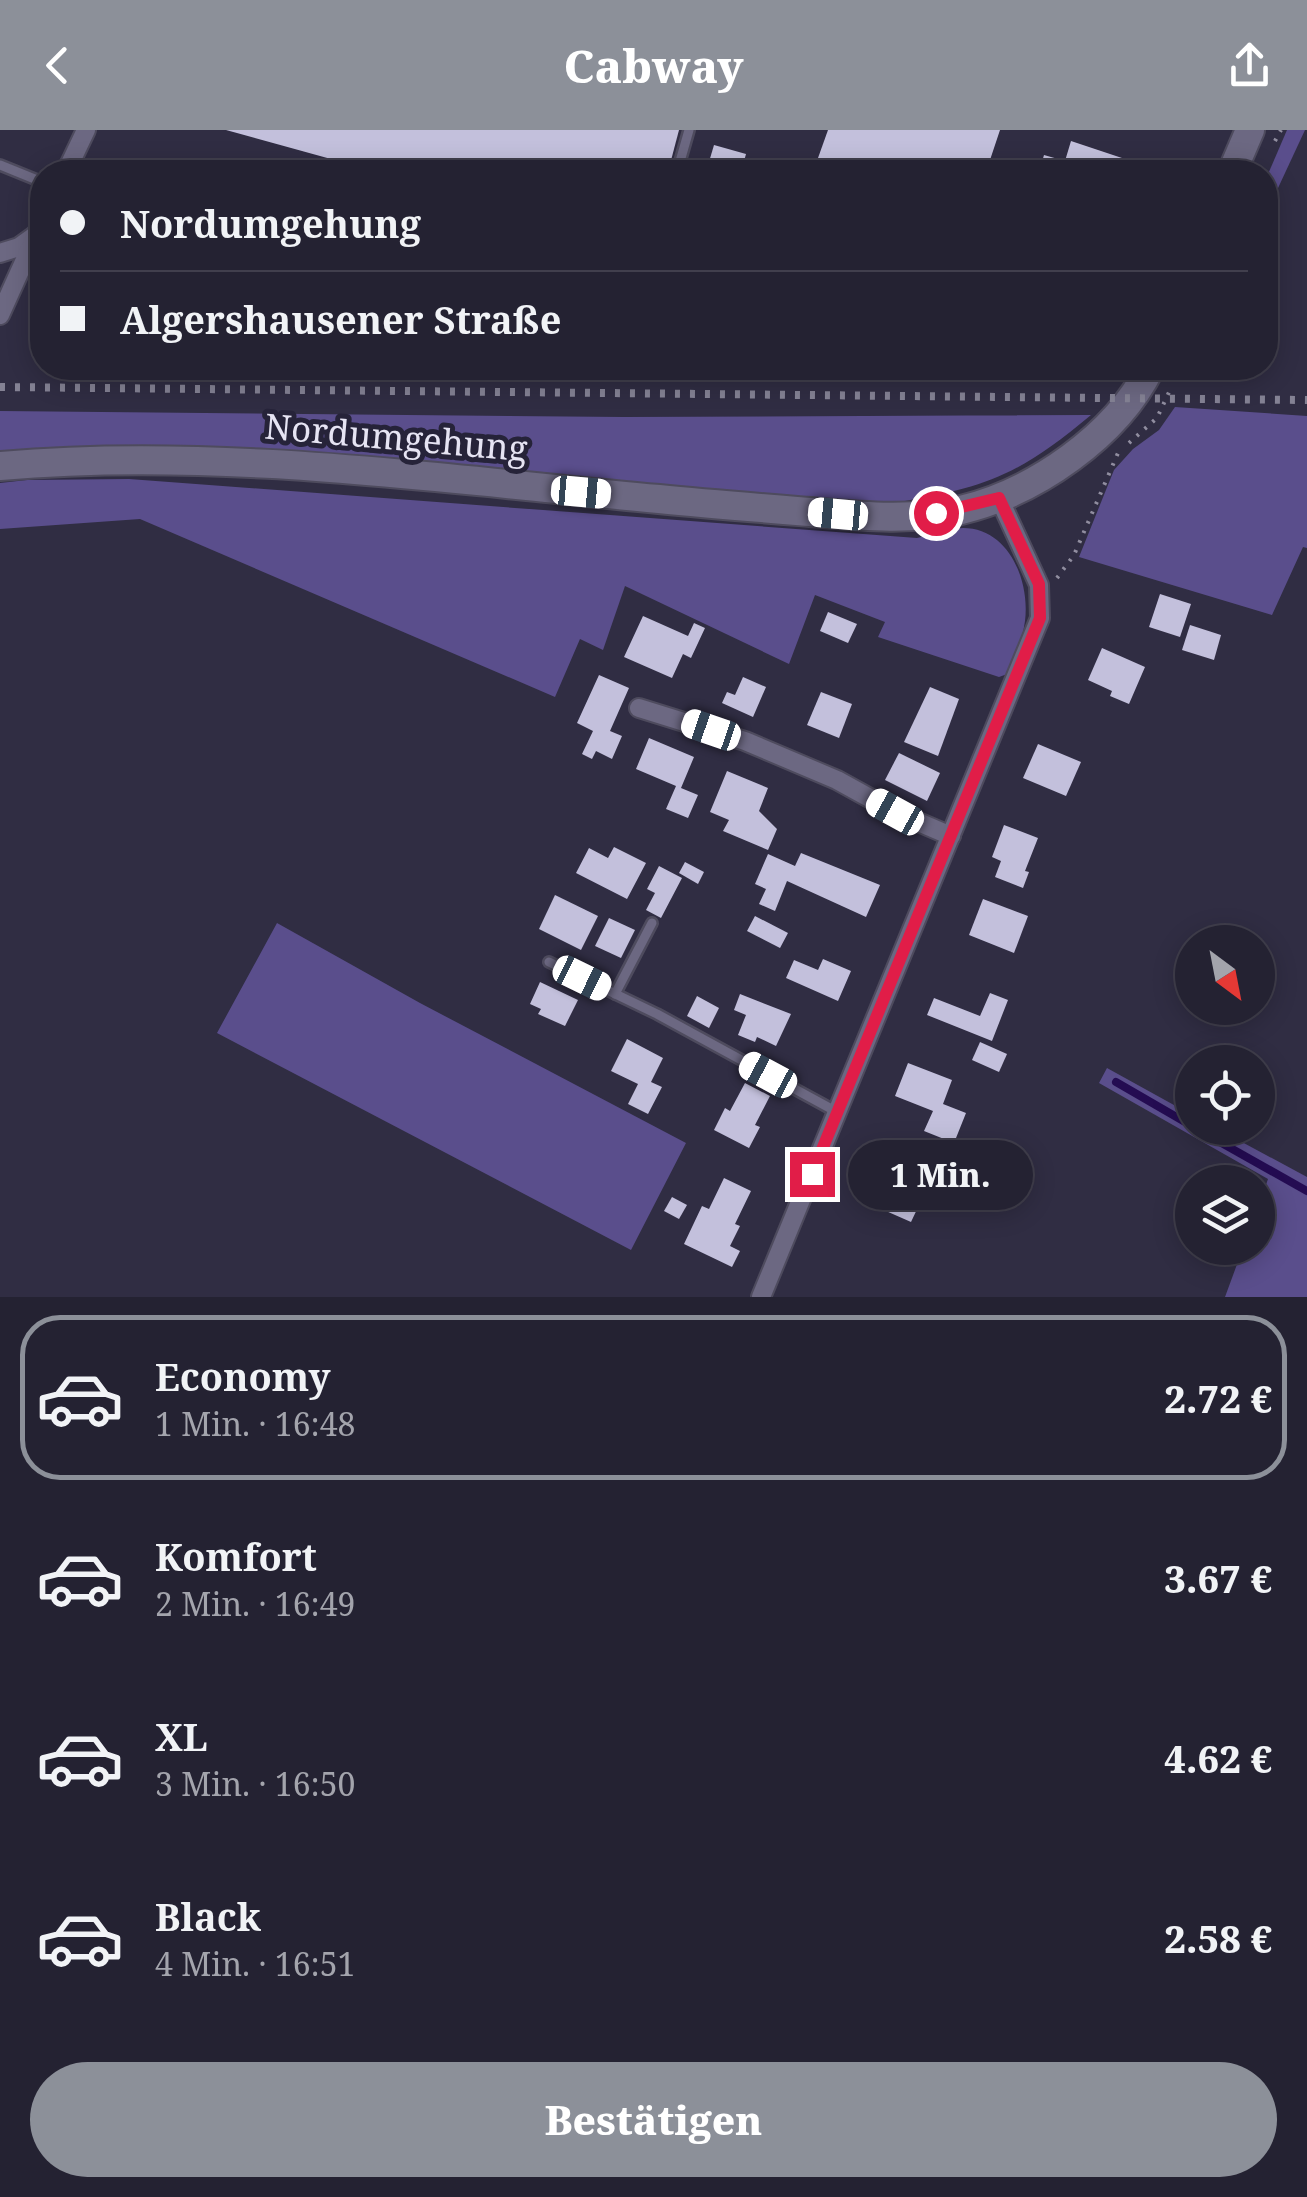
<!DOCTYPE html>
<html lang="de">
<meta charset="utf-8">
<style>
:root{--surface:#242232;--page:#302f3e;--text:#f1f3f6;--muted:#a3a4ac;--line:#413f4d;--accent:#8c9099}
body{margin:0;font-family:"Noto Serif",serif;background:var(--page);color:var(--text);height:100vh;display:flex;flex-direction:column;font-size:38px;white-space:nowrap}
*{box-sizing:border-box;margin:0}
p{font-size:32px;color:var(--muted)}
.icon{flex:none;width:55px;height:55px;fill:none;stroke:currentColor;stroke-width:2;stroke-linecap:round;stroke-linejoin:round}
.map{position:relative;height:1167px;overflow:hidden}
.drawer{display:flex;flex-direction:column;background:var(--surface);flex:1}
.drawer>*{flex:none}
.banner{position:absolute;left:30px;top:30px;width:1248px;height:220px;border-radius:40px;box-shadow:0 5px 25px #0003,0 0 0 2px var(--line);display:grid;align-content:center;height:220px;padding:0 30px;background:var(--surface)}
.needle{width:65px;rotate:148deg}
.controls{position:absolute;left:1175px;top:795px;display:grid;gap:20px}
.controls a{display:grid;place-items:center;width:100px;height:100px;border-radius:50%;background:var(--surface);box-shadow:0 5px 25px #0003,0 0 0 2px var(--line);font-size:50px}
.end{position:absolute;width:45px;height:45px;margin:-22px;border:12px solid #e11d48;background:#fff;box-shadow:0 0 0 5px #fff}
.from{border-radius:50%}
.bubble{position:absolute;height:70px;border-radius:35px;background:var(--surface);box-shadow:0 5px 25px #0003,0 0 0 2px var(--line);font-size:32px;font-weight:800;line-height:70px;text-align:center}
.car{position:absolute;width:30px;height:60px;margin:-30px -15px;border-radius:12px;box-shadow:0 0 8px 2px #0007;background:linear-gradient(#fff 24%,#345 0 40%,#fff 0 76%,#345 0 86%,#fff 0)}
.banner b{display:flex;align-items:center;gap:35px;height:95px;font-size:38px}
.banner b+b{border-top:2px solid var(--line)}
.banner i{width:25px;height:25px;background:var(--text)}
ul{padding:18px 0 0;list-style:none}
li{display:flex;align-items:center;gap:30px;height:165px;margin:0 20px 15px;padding:0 10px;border:5px solid transparent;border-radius:40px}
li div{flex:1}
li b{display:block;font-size:38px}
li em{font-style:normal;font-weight:800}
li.current{border-color:var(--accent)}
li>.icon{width:90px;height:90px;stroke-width:1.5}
.action{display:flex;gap:20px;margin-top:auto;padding:20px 30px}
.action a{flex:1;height:115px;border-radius:60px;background:var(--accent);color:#fff;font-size:40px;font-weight:800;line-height:115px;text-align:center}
header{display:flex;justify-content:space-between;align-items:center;height:130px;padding:0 30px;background:var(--accent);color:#fff;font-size:45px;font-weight:800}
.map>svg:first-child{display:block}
.green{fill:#5a4e8c}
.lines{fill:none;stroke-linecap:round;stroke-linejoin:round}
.stream{stroke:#240c52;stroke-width:8}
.building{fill:#c3c0dc}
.lane-casing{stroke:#4e4b5e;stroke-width:14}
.street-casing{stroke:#4e4b5e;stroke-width:22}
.secondary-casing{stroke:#4e4b5e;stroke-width:32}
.path{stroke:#918ea0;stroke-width:4;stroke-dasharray:2.5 8;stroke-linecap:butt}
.lane{stroke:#6c6882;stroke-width:9}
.street{stroke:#6c6882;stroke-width:18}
.secondary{stroke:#6c6882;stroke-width:28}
.rail{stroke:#848294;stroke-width:8;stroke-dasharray:5 10;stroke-linecap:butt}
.route{stroke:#e11d48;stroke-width:12}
.labels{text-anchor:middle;stroke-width:10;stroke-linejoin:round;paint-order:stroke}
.street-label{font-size:35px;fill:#e6e4f3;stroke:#262339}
</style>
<header><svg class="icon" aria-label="back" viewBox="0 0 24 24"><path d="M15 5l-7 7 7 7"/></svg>Cabway<svg class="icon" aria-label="share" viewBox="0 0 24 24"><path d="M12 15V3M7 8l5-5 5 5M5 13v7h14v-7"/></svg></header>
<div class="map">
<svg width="1307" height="1167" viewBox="0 0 1307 1167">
<rect width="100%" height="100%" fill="#302d43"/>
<g class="green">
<path d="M1287,0h18l-40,86v-35z"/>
<path d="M1175,277l132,9v132l-4,-1 -31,68 -193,-58 35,-87 19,-21 26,-19z"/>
<path d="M0,281l624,6 467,-2c-73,61 -106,73 -198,88l-893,-50z"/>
<path d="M129,349l788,59c14,-3 31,-9 46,-10 46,0 67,53 62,93 -2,17 -10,36 -15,52l-11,4 -121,-40 7,-15 -70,-27 -26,69 -164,-78 -22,64 -23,-11 -25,58 -415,-178 -140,10v-46l27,-3z"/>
<path d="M277,793l143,80 266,140 -55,107 -414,-217z"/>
<path d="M1107,938l85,47v13h24l91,49v120h-82l18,-49h15v-40l10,-29 -169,-96z"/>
</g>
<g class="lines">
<g class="stream">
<path d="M1116,952l76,44"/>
<path d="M1195,998l112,63"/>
</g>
</g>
<g class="building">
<path d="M226,0h453l-10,38 -10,4h-281z"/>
<path d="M828,0h172l-14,42h-173z"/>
<path d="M1071,11l60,20 -4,11h-88l5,-17 21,6z"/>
<path d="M714,15l32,9 -5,18h-35z"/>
<path d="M1160,464l31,10 -11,33 -31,-10z"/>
<path d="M828,482l29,12 -9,19 -28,-12z"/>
<path d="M643,486l45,20 6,-13 11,5 -14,30 -8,-4 -11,24 -48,-21z"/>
<path d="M1190,495l31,10 -7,25 -32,-10z"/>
<path d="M1102,518l43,19 -16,37 -19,-8 2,-5 -24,-11z"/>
<path d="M599,545l30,13 -19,43 12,5 -10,23 -16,-8 -4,8 -10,-5 11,-23 -16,-8z"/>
<path d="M743,547l23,10 -13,30 -31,-14 5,-11 8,3z"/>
<path d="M930,557l29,12 -21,57 -34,-14z"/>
<path d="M821,562l31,12 -13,34 -32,-13z"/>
<path d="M649,608l45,19 -13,31 17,7 -10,23 -22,-9 10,-23 -40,-17z"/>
<path d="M1038,614l43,18 -15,34 -43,-18z"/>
<path d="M899,623l41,20 -13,28 -42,-21z"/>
<path d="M727,641l41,17 -9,23 18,18 -9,21 -45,-19 6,-11 -19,-8z"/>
<path d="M1004,695l34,13 -13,33 4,1 -6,16 -28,-11 6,-16 -9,-4z"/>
<path d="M614,717l32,16 -19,36 -51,-26 13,-25 19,10z"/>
<path d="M801,723l79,32 -14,32 -79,-36 -12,30 -16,-7 7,-15 -11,-5 13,-30 27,12z"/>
<path d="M685,732l19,10 -6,12 -19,-11z"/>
<path d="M659,736l23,12 -21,40 -15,-8 9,-17 -8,-4z"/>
<path d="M555,765l43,21 -17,34 -42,-21z"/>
<path d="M983,769l45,17 -14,37 -45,-18z"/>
<path d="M755,786l33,17 -8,15 -33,-17z"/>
<path d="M609,788l26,12 -14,28 -26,-12z"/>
<path d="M823,829l28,12 -13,30 -52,-23 8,-18 24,10z"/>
<path d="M540,852l38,18 -13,26 -27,-12 3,-5 -11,-5z"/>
<path d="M990,863l18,7 -16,41 -65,-26 7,-17 46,18z"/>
<path d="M740,864l51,20 -15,32 -19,-9 -2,5 -17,-7 8,-20 -12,-5z"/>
<path d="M697,866l22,12 -10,20 -22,-12z"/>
<path d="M627,909l36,19 -12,24 11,5 -14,27 -20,-10 10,-20 -27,-13z"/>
<path d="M980,912l27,12 -8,18 -27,-12z"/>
<path d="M908,933l44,17 -9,24 23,9 -12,30 -30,-12 9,-20 -38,-15z"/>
<path d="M745,953l25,13 -15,29 5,2 -11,21 -35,-18 11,-22 5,3z"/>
<path d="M873,1017l23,10 2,-6 22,10 -15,35 15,7 -9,19 -25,-11 9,-20 -35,-15z"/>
<path d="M724,1048l27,13 -16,33 5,2 -10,20 10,5 -8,16 -48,-23 18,-38 7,3z"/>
<path d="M672,1067l15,8 -8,14 -15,-8z"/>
</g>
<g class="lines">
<defs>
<g id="lane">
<path d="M0,35l42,17"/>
<path d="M677,42l12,-42"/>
<path d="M22,139l20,6"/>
<path d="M549,832l108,52 180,98"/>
<path d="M615,864l37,-71"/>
</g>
<g id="street">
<path d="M66,42l20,-42"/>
<path d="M0,123l19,-6 18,-13"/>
<path d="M0,185l42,-93"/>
<path d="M639,578l106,33 92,39 58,32 56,24"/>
<path d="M761,1167l279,-679 -1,-33 -40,-87"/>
</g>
<g id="secondary">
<path d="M1232,42l18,-42"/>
<path d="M0,336c219,-19 440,13 659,33 50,5 101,9 151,13 50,4 102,9 151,-2 74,-18 155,-74 189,-142"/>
</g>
</defs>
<use href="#lane" class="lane-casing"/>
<use href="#street" class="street-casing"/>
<use href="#secondary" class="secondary-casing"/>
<g class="path">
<path d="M1275,11l6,-11"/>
<path d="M1129,313l28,-25 14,-30"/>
<path d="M1057,448l17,-23 44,-102"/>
</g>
<use href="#lane" class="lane"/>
<use href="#street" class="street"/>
<use href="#secondary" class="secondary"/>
<path class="rail" d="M0,257l1307,13"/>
</g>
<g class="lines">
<path class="route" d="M812,1044l228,-556 -1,-34 -40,-86 -63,15"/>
</g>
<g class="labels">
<g class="street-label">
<text transform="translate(396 308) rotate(5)" y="12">Nordumgehung</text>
</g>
</g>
</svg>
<div class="controls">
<a><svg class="needle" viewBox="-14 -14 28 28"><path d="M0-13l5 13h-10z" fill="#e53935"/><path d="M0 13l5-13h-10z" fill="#a3a4ac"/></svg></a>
<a><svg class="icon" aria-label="locate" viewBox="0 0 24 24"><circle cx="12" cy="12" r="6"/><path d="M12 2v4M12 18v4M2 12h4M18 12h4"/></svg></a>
<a><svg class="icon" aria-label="layers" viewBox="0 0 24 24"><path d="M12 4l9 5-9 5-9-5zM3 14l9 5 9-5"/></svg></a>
</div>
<i class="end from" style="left:936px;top:383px"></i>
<i class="end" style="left:812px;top:1044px"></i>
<div class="bubble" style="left:848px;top:1010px;width:185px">1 Min.</div>
<i class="car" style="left:581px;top:362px;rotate:95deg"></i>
<i class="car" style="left:838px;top:384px;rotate:275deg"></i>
<i class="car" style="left:711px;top:600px;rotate:289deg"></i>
<i class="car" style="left:895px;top:682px;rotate:299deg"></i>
<i class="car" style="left:582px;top:848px;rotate:116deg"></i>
<i class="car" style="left:768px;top:945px;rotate:298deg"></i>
<div class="banner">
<b><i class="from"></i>Nordumgehung</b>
<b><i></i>Algershausener Straße</b>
</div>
</div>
<section class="drawer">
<ul>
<li class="current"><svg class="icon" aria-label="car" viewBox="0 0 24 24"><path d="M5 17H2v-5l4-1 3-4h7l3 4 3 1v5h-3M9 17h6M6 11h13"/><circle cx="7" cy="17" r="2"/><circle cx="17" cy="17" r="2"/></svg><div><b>Economy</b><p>1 Min. · 16:48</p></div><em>2.72 €</em></li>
<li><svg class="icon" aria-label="car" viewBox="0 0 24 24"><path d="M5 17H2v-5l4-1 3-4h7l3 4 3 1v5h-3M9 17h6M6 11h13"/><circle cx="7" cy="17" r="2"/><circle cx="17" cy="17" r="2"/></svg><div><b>Komfort</b><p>2 Min. · 16:49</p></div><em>3.67 €</em></li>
<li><svg class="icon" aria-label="car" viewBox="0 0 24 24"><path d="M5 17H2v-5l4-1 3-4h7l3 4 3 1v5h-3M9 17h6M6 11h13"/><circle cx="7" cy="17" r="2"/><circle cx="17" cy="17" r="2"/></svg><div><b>XL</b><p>3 Min. · 16:50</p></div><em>4.62 €</em></li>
<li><svg class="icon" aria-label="car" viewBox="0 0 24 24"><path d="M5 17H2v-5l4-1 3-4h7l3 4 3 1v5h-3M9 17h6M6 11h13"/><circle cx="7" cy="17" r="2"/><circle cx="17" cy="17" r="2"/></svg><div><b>Black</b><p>4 Min. · 16:51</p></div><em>2.58 €</em></li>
</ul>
<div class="action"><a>Bestätigen</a></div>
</section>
